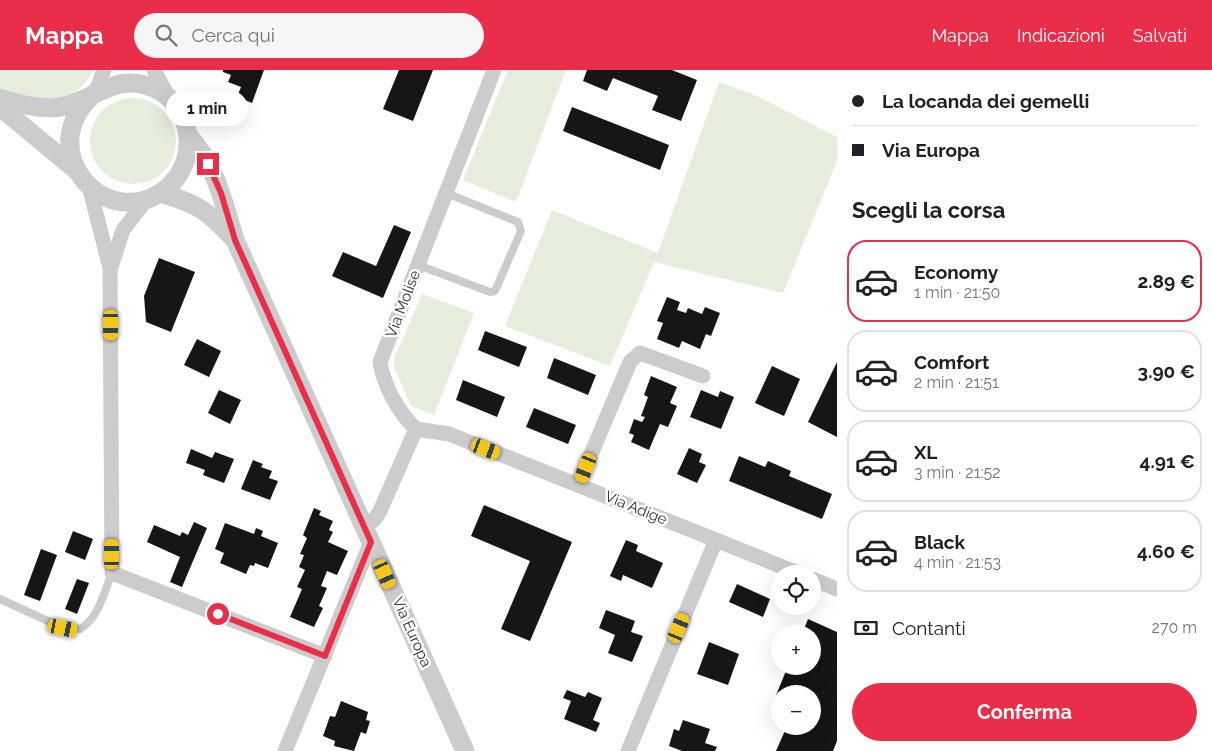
<!DOCTYPE html>
<html lang="it">
<meta charset="utf-8">
<style>
:root{--surface:#fff;--page:#f6f6f6;--text:#202124;--muted:#757577;--line:#e0e0e0;--accent:#ea2d48}
body{margin:0;font-family:Raleway,sans-serif;background:var(--page);color:var(--text);height:100vh;display:flex;flex-direction:column;font-size:19px;white-space:nowrap}
*{box-sizing:border-box;margin:0}
p{font-size:16px;color:var(--muted)}
.icon{flex:none;width:28px;height:28px;fill:none;stroke:currentColor;stroke-width:2;stroke-linecap:round;stroke-linejoin:round}
.map{position:relative;flex:1;overflow:hidden}
.details{display:flex;flex-direction:column;background:var(--surface);width:375px}
.details>*{flex:none}
.top-card{display:grid;align-content:center;height:110px;padding:0 15px;background:var(--surface)}
.controls{position:absolute;left:771px;top:495px;display:grid;gap:10px}
.controls a{display:grid;place-items:center;width:50px;height:50px;border-radius:50%;background:var(--surface);box-shadow:0 5px 20px #0002;font-size:25px}
.end{position:absolute;width:22px;height:22px;margin:-11px;border:6px solid #ea2d48;background:#fff;box-shadow:0 0 0 2px #fff}
.from{border-radius:50%}
.bubble{position:absolute;height:35px;border-radius:18px;background:var(--surface);box-shadow:0 5px 20px #0002;font-size:16px;font-weight:700;line-height:35px;text-align:center}
.car{position:absolute;width:15px;height:30px;margin:-15px -8px;border-radius:6px;box-shadow:0 0 4px 1px #0007;background:linear-gradient(#f5c518 24%,#345 0 40%,#f5c518 0 76%,#345 0 86%,#f5c518 0)}
.top-card b{display:flex;align-items:center;gap:18px;height:48px;font-size:19px}
.top-card b+b{border-top:1px solid var(--line)}
.top-card i{width:12px;height:12px;background:var(--text)}
ul{padding:0;list-style:none}
li{display:flex;align-items:center;gap:15px;height:82px;margin:0 10px 8px;padding:0 5px;border:2px solid var(--line);border-radius:20px}
li div{flex:1}
li b{display:block;font-size:19px}
li em{font-style:normal;font-weight:700}
li.on{border-color:var(--accent)}
li>.icon{width:45px;height:45px;stroke-width:1.5}
h2{padding:0 15px;font-size:22px;line-height:60px}
.pay{display:flex;align-items:center;gap:12px;height:55px;padding:0 15px;font-size:19px}
.pay p{margin-inline-start:auto}
.action{display:flex;gap:10px;margin-top:auto;padding:10px 15px}
.action a{flex:1;height:58px;border-radius:30px;background:var(--accent);color:#fff;font-size:20px;font-weight:700;line-height:58px;text-align:center}
header{display:flex;align-items:center;gap:30px;box-sizing:border-box;height:70px;padding:0 25px;background:var(--accent);color:#fff}
header strong{font-size:24px}
nav{display:flex;gap:28px;margin-inline-start:auto;font-size:18px}
.search{width:350px;height:45px;background:var(--page);display:flex;align-items:center;gap:12px;box-sizing:border-box;padding:0 18px;border-radius:28px;color:var(--muted);font-size:19px}
main{display:flex;flex:1;min-height:0}
.map>svg:first-child{display:block}
.green{fill:#e6eddd}
.building{fill:#161616}
.lines{fill:none;stroke-linecap:round;stroke-linejoin:round}
.service{stroke:#ccc;stroke-width:8}
.minor{stroke:#ccc;stroke-width:15}
.tertiary{stroke:#ccc;stroke-width:19}
.route{stroke:#ea2d48;stroke-width:6}
.labels{text-anchor:middle;stroke-width:5;stroke-linejoin:round;paint-order:stroke}
.street-label{font-size:15px;fill:#2f2f2f;stroke:#fff}
</style>
<header>
<strong>Mappa</strong>
<div class="search"><svg class="icon" aria-label="search" viewBox="0 0 24 24"><circle cx="10" cy="10" r="6"/><path d="M15 15l6 6"/></svg>Cerca qui</div>
<nav><a>Mappa</a><a>Indicazioni</a><a>Salvati</a></nav>
</header>
<main>
<div class="map">
<svg width="837" height="681" viewBox="0 0 837 681">
<rect width="100%" height="100%" fill="#fff"/>
<g class="green">
<path d="M0,0h93c-19,41 -59,29 -93,19z"/>
<path d="M508,0h58l-50,132 -53,-22z"/>
<path d="M719,12l38,14 80,41v24l-54,132 -129,-31 -44,104 -105,-40 47,-116 106,43z"/>
<circle cx="133" cy="71" r="43"/>
<path d="M422,224l52,19 -40,102 -23,-9 -17,-39v-8z"/>
</g>
<g class="building">
<path d="M223,0h41l-12,33 -15,-6 4,-10 -13,-5 3,-7 -8,-3z"/>
<path d="M399,0h34l-20,51 -30,-12z"/>
<path d="M587,0h85l25,10 -16,41 -29,-11 6,-14 -45,-18 -6,13 -24,-10z"/>
<path d="M572,37l97,38 -9,25 -97,-39z"/>
<path d="M394,155l17,7 -28,66 -51,-22 11,-24 33,14z"/>
<path d="M159,188l36,14 -24,60 -25,-10 -2,-26z"/>
<path d="M667,227l13,5 -3,8 9,3 2,-5 14,6 3,-7 15,6 -9,23 -5,-2 -6,15 -18,-8 -3,7 -22,-9 6,-16 -6,-2z"/>
<path d="M485,261l42,16 -8,20 -41,-17z"/>
<path d="M197,269l24,12 -12,26 -25,-12z"/>
<path d="M554,288l42,17 -8,20 -41,-17z"/>
<path d="M837,292v75l-29,-15z"/>
<path d="M772,296l28,13 -16,37 -29,-13z"/>
<path d="M651,306l26,11 -7,16 7,3 -9,21 -8,-3 -11,26 -18,-8 3,-7 -5,-2 5,-14 8,3 3,-5 -4,-1 7,-19 -4,-2z"/>
<path d="M463,310l42,17 -8,20 -41,-17z"/>
<path d="M219,320l22,10 -11,24 -22,-11z"/>
<path d="M701,320l17,7 2,-6 14,6 -13,32 -31,-12z"/>
<path d="M534,338l42,17 -8,19 -42,-17z"/>
<path d="M689,378l13,6 -3,8 7,3 -9,18 -20,-9z"/>
<path d="M191,379l21,9 3,-6 19,7 -10,24 -21,-8 2,-5 -19,-7z"/>
<path d="M739,386l26,11 3,-6 23,10 -2,5 43,18 -10,25 -93,-38z"/>
<path d="M253,390l10,4 -2,3 11,4 -3,7 9,3 -8,19 -29,-11z"/>
<path d="M484,435l88,37 -42,99 -29,-12 29,-68 -59,-25z"/>
<path d="M314,438l7,3 -2,4 14,6 -4,9 4,2 -5,10 20,9 -11,24 -10,-4 -6,15 6,2 -8,18 4,2 -9,19 -24,-10 12,-28 -5,-2 8,-17 -6,-3 5,-12 -4,-1 7,-16 -4,-3z"/>
<path d="M194,452l13,6 -25,59 -12,-5 10,-25 -33,-15 7,-17 26,11 2,-4 6,3z"/>
<path d="M225,453l29,11 2,-6 7,3 -2,5 17,7 -10,25 -13,-5 -1,3 -4,-1 -4,9 -26,-11 4,-10 -9,-4z"/>
<path d="M73,461l20,8 -8,21 -20,-8z"/>
<path d="M626,470l12,5 -2,6 27,12 -11,25 -29,-13 -2,6 -11,-5z"/>
<path d="M41,479l16,6 -17,46 -16,-6z"/>
<path d="M77,509l12,4 -12,31 -12,-5z"/>
<path d="M737,514l33,15 -7,18 -34,-15z"/>
<path d="M606,540l29,11 -4,11 12,4 -11,26 -24,-9 7,-18 -16,-7z"/>
<path d="M808,549l29,13v109l-4,10h-57l11,-25h25v-32h-32v15l-8,-4 16,-39h24v-32h-10z"/>
<path d="M709,572l30,12 -11,31 -31,-11z"/>
<path d="M567,620l18,7 3,-5 14,6 -9,22 7,3 -4,9 -32,-13 7,-18 -8,-3z"/>
<path d="M341,631l27,11 -2,8 4,1 -4,13 -5,-2 -7,19 -20,-5 1,-5 -12,-5 7,-20 5,1z"/>
<path d="M683,650l27,9 -5,14 12,4 -2,4h-33l-13,-5 5,-17 5,2z"/>
</g>
<g class="lines">
<g class="service">
<path d="M418,195l72,27 5,-1 26,-60 -3,-9 -72,-29"/>
<path d="M0,529l63,29 17,1c19,-11 24,-37 32,-56"/>
</g>
<g class="minor">
<path d="M154,0l15,28"/>
<path d="M96,22l8,-22"/>
<path d="M89,116l21,82 2,305 213,83"/>
<path d="M111,197l12,-37 24,-31"/>
<path d="M416,359l33,5 267,106 -88,211"/>
<path d="M416,359c-18,-17 -32,-43 -36,-67l114,-292"/>
<path d="M578,415l52,-123 10,-9 63,23"/>
<path d="M364,456l10,-6 6,-9 36,-82"/>
<path d="M716,470l84,34"/>
<path d="M812,509l25,10"/>
<path d="M285,681l86,-209"/>
</g>
<g class="tertiary">
<path d="M0,28c18,6 41,12 60,9 36,-6 55,-37 96,-18 18,9 31,29 32,49 1,19 -6,37 -21,50 -60,49 -139,-39 -71,-96"/>
<path d="M0,37l76,63"/>
<path d="M188,65c27,28 36,69 47,105l230,511"/>
<path d="M160,123c35,10 46,16 71,43"/>
</g>
</g>
<g class="lines">
<path class="route" d="M208,94l13,29 14,47 136,302 -46,114 -107,-42"/>
</g>
<g class="labels">
<g class="street-label">
<text transform="translate(403 234) rotate(-69)" y="5">Via Molise</text>
<text transform="translate(636 438) rotate(22)" y="5">Via Adige</text>
<text transform="translate(412 562) rotate(66)" y="5">Via Europa</text>
</g>
</g>
</svg>
<div class="controls">
<a><svg class="icon" aria-label="locate" viewBox="0 0 24 24"><circle cx="12" cy="12" r="6"/><path d="M12 2v4M12 18v4M2 12h4M18 12h4"/></svg></a>
<a>+</a>
<a>−</a>
</div>
<i class="end from" style="left:218px;top:544px"></i>
<i class="end" style="left:208px;top:94px"></i>
<div class="bubble" style="left:166px;top:21px;width:82px">1 min</div>
<i class="car" style="left:111px;top:255px;rotate:180deg"></i>
<i class="car" style="left:486px;top:379px;rotate:111deg"></i>
<i class="car" style="left:586px;top:398px;rotate:202deg"></i>
<i class="car" style="left:112px;top:484px;rotate:0deg"></i>
<i class="car" style="left:385px;top:504px;rotate:156deg"></i>
<i class="car" style="left:63px;top:558px;rotate:102deg"></i>
<i class="car" style="left:679px;top:558px;rotate:23deg"></i>
</div>
<section class="details">
<div class="top-card">
<b><i class="from"></i>La locanda dei gemelli</b>
<b><i></i>Via Europa</b>
</div>
<h2>Scegli la corsa</h2>
<ul>
<li class="on"><svg class="icon" aria-label="car" viewBox="0 0 24 24"><path d="M5 17H2v-5l4-1 3-4h7l3 4 3 1v5h-3M9 17h6M6 11h13"/><circle cx="7" cy="17" r="2"/><circle cx="17" cy="17" r="2"/></svg><div><b>Economy</b><p>1 min · 21:50</p></div><em>2.89 €</em></li>
<li><svg class="icon" aria-label="car" viewBox="0 0 24 24"><path d="M5 17H2v-5l4-1 3-4h7l3 4 3 1v5h-3M9 17h6M6 11h13"/><circle cx="7" cy="17" r="2"/><circle cx="17" cy="17" r="2"/></svg><div><b>Comfort</b><p>2 min · 21:51</p></div><em>3.90 €</em></li>
<li><svg class="icon" aria-label="car" viewBox="0 0 24 24"><path d="M5 17H2v-5l4-1 3-4h7l3 4 3 1v5h-3M9 17h6M6 11h13"/><circle cx="7" cy="17" r="2"/><circle cx="17" cy="17" r="2"/></svg><div><b>XL</b><p>3 min · 21:52</p></div><em>4.91 €</em></li>
<li><svg class="icon" aria-label="car" viewBox="0 0 24 24"><path d="M5 17H2v-5l4-1 3-4h7l3 4 3 1v5h-3M9 17h6M6 11h13"/><circle cx="7" cy="17" r="2"/><circle cx="17" cy="17" r="2"/></svg><div><b>Black</b><p>4 min · 21:53</p></div><em>4.60 €</em></li>
</ul>
<div class="pay"><svg class="icon" aria-label="cash" viewBox="0 0 24 24"><path d="M3 7h18v10H3z"/><circle cx="12" cy="12" r="2"/></svg>Contanti<p>270 m</p></div>
<div class="action"><a>Conferma</a></div>
</section>
</main>
